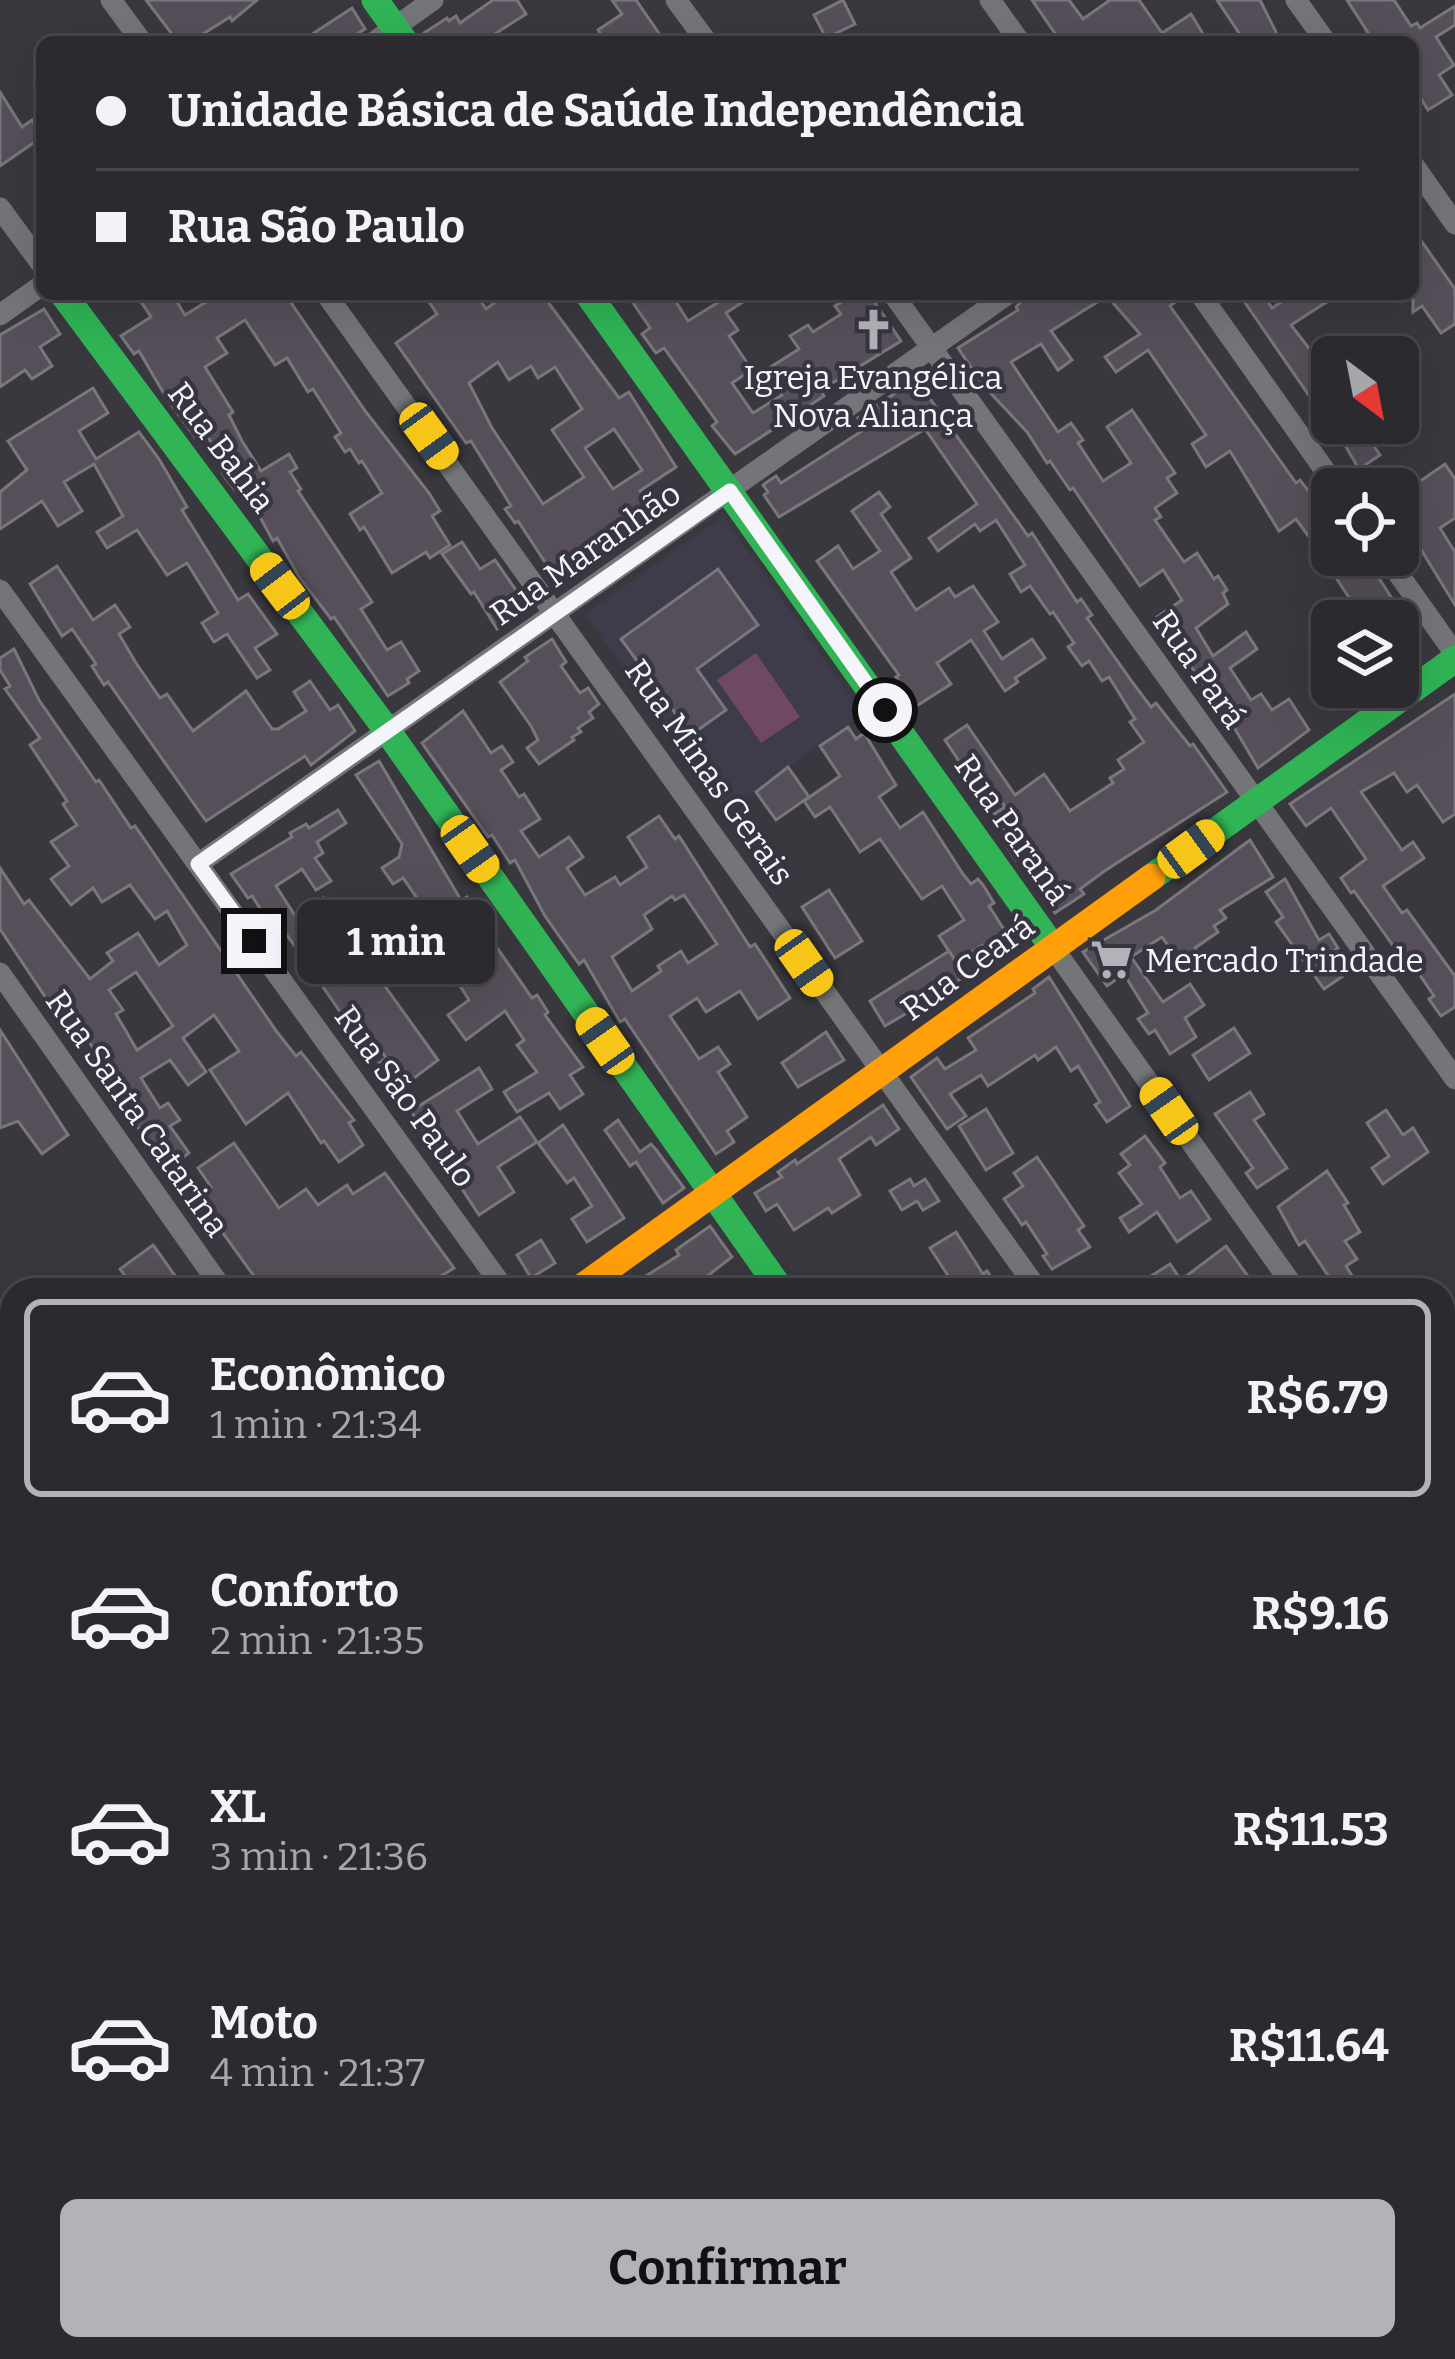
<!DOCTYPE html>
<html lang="pt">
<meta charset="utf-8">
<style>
:root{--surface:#2b2a2e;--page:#333236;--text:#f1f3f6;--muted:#a6a7aa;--line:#47464a;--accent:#b3b2b9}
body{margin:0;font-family:Bitter,serif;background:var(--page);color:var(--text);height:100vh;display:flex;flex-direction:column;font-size:45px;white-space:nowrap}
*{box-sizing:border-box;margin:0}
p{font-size:39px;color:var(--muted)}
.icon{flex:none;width:66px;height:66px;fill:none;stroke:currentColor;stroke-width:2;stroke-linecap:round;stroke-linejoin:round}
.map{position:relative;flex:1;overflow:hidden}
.details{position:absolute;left:0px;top:1278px;width:1455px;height:1083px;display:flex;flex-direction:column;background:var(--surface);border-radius:36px 36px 0 0;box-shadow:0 12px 48px #0002,0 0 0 3px var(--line)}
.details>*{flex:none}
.guide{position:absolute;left:36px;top:36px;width:1383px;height:264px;border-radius:18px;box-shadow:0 12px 48px #0002,0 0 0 3px var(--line);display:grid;align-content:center;height:264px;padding:0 60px;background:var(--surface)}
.needle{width:78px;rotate:148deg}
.controls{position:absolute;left:1311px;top:336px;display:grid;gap:24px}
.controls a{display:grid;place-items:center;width:108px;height:108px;border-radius:18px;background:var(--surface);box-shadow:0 12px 48px #0002,0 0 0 3px var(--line);font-size:60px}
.end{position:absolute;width:54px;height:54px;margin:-27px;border:15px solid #f5f4fb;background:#111;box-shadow:0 0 0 6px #111}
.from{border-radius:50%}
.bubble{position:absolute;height:84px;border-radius:18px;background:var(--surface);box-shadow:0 12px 48px #0002,0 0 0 3px var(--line);font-size:39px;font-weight:700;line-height:84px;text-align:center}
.car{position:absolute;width:36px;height:72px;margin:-36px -18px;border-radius:15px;box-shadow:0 0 9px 3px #0007;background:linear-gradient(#f5c518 24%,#345 0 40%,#f5c518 0 76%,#345 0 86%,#f5c518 0)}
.guide b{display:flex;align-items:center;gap:42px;height:114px;font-size:45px}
.guide b+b{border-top:3px solid var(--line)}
.guide i{width:30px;height:30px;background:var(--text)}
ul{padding:21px 0 0;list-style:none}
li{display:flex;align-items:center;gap:36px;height:198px;margin:0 24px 18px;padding:0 36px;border:6px solid transparent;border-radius:18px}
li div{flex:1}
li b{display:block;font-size:45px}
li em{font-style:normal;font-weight:700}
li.current{border-color:var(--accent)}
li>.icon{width:108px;height:108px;stroke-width:1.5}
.action{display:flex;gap:24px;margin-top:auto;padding:24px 60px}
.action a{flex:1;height:138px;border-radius:18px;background:var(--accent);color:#111;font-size:48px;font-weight:700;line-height:138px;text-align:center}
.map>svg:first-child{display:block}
.built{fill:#3e3b4b}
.garden{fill:#6f4861}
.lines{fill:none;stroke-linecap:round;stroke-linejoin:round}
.stream{stroke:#2b5a7b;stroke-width:6}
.building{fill:#564f5a;stroke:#78777b;stroke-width:3;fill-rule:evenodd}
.lane{stroke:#747578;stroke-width:10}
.street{stroke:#747578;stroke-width:21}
.fast{stroke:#30b455;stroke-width:27}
.slow{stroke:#ff9f0a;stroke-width:27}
.route{stroke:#f5f4fb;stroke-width:15}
.labels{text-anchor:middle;stroke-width:9;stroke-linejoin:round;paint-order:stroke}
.poi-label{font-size:33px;fill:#f5f4fb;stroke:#373640}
.street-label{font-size:33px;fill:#f5f4fb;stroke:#373640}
</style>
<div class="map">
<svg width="1455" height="2359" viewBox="0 0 1455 2359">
<rect width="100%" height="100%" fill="#39383e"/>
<path class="built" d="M723,516l140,198 -138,98 -140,-198z"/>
<path class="garden" d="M756,653l44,64 -39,26 -44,-63z"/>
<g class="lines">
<path class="stream" d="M0,2358l1,1"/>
</g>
<g class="building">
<path d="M146,0h111l-25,21 -2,-4 -27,17 5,8h-30z"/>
<path d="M493,0h24l9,14 -44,28h-56l-2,-9 23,-15 2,3 7,-5 4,7z"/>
<path d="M612,0h24l29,42h-59l-8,-12 24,-16z"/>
<path d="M843,0l12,24 -29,14 -12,-23z"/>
<path d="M1032,0h37l14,19 27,-19h29l23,33 29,-19 17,28h-147z"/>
<path d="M1217,0h43l21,42h-36z"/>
<path d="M1347,0h47l17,26 6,-3 3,5 35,-22v19l-19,12 18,28 -15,10 13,20 -24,15 -15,-24v-44h-39z"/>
<path d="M352,8l13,21 -22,13h-43z"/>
<path d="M0,92l22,35 10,-7 10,17 -42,29z"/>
<path d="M1413,229l42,60v35l-14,9 -19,-27 -9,6z"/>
<path d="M136,294h36l13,21 34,-21h66l81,118 63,81 11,18 -8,5 18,29 -20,13 -4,-6 -34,21 -28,-46 -4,3 -10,-16 32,-21 -20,-32 -3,2 -9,-14 -5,3 -10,-15 6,-4 -28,-44 -5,3 -21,-34 -12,7 -30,-45 -28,18 10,15 -22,14 28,45 -4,3 13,26 19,30 28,-17 8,14 -7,4 11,17 -3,2 74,111 -11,7 26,41 14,-8 18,29 -12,8 2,4 -21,13 -54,-79 -3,2 -32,-42 -22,-39 -4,3 -30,-55 -8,4 -9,-11 -6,-10 6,-3 -22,-35 -9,6 -28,-38 -28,-48 -5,3 -11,-15 -2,-3 30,-19z"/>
<path d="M424,294h52l10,15 21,-15h35l77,104 10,-6 47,75 -36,24 11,16 -48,28 9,13 -54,34 -40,-61 -3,2 -10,-14 6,-3 -40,-65 -5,2 -70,-100 41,-29zM498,362l11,18 22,-14 7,12 17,-11 27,42 -30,21 32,47 -41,27 -51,-76 -23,-45zM614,429l28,41 -29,19 -28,-41z"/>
<path d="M627,294h44l17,27 29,-18 -6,-9h44l-29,19 12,17 -9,6 23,34 -20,13 21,30 29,-18 -16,-25 33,-21 -9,-13 18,-11 5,7 28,-18 -6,-8 19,-12h15l32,47 -80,49 3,6 -89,58 -23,-28 5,-4 -53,-74 -8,5 -14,-19 8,-6z"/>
<path d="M1029,294h156l-15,12 126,177 4,-3 29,37 -10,7 8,11 -13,9 -18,-25 -17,12 -49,-80 -24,16 -14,-23 14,-9 -58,-85 -32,22 -11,-15 35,-23 -33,-38 -56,35 21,29 -14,10 -17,-26 -30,18 47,70 13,-9 12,17 -5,3 25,38 28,-18 -24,-36 25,-17 43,63 -8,5 10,15 -22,15 6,9 -6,3 29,42 13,-9 17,26 4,-3 9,14 -4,3 5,11 -32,24 17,28 33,-24 11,17 -27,19 21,32 10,-6 11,16 17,-11 20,31 -51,38 -33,-56 -7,4 -13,-19 5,-3 -20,-29 -4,3 -29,-51 25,-17 -19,-30 -23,16 -67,-98 -3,2 -20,-29 -3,2 -20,-31 -44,-47 -25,-37 60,-38 -2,-3z"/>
<path d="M1239,294h24l9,14 22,-14h45l-48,31 41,53v27l-11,8z"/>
<path d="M44,309l16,25 -20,13 12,19 -20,13 -7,-9 -25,17v-52z"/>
<path d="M916,379l112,157 4,-3 45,69 4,-3 11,16 -5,3 46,65 18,24 5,-4 34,43 3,-2 34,48 -121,78 -26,19 4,5 -29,19 -36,-55 -3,2 -9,-13 7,-4 -20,-29 11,-7 -28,-42 -11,7 -21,-32 22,-15 48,70 29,-21 26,37 43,-28 -3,-5 14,-9 -6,-9 26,-18 -14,-20 5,-3 -26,-42 -7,4 -13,-20 -7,5 -14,-19 6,-4 -21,-31 -3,2 -20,-28 -9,6 -11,-18 15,-9 -29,-45 -16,11 -5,-7 -37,27 -9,-13 48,-34 -52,-75 -146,88 -15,-22 4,-3 -5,-7 13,-9 5,7 84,-54 -7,-11z"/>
<path d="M93,388l15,25 -29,18 17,28 43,-27 20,27 28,48 -5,3 56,90 10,-6 29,40 -22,14 15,22 -13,8 -30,-44 -13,8 -12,-19 16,-10 -31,-50 -20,12 -30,-45 -30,18 -10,-16 26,-16 -29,-52 -30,18 18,29 -24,15 -16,-25 -42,28v-37l27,-22 -19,-29z"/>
<path d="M1332,423h26l22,32 -21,14z"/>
<path d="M1445,464l10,15v39l-15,10 15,24v53l-57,-93v-26l10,-7 5,7z"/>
<path d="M879,492l11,15 -9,7 30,44 -20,14 25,38 33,-22 6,9 18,-11 25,36 -14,9 18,28 30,-20 13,19 -30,20 3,4 -13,9 -34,-51 -34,23 14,21 -36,23 -19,-30 3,-2 -82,-114 21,-15 15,23 27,-18 -28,-40z"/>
<path d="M462,542l18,27 15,-9 34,49 -32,20 -23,-37 -3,2 -29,-40z"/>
<path d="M1336,555h28l56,87 -22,14v-35h-34l-31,-48 10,-7z"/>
<path d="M57,566l36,54 22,-15 15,22 -11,7 17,29 24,35 7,-4 26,37 53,-40 26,38h6l28,-18 -12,-19 16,-11 20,29 8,-5 17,26 -44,34 -6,-9 -99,65 -98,-139 -4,3 -12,-19 4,-2 -24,-35 -10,7 -32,-52z"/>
<path d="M718,569l40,56 -61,44 29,41 -35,25 -70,-96z"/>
<path d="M552,639l14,23 -5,4 19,27 8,-5 11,16 -10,8 4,6 -15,10 3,4 -9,5 2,3 -35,24 -12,-16 11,-8 -7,-14 -31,-44 28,-21 -3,-4z"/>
<path d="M14,649l25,51 57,82 3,-2 32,48 4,-2 142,206 19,24 5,-4 53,68 -5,3 14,22 -24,17 -15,-21 -3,2 -33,-50 -42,31 -36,-54 29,-19 -25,-36 -31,23 23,34 -18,13 -18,-25 -29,18 19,30 8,-5 12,17 -10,6 19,27 -19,14 -34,-42 5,-4 -31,-56 -6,3 -18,-32 -10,7 -76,-114v-61l24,36 5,-4 61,79 23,-18 -6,-8 31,-20 21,32 28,-20 -20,-34 -12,8 -25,-34 -28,17 -9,-14 -22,17 -20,-26 18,-13 -18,-24 26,-17 -14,-21 4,-3 -37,-56 10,-7 -35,-49 5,-3 -10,-16v-12zM136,972l37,54 -36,24 -21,-36 7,-4 -14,-20z"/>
<path d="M1455,694v120l-12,8 -26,-37 -10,7 -13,-19 -33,19 41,58 11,-8 11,16 -41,28 19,27 5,-3 48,66v31l-14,9 -12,-17 5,-3 -21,-31 -4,3 -55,-77 -3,2 -10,-15 25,-19 -35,-51 -25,18 -16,-22z"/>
<path d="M463,711l28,42 11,-7 11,16 -12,8 18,27 5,-3 16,25 -19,12 18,26 30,-20 14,20 -16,11 18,27 30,-18 5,8 27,-18 -19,-30 31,-21 16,23 4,-3 71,111 5,-3 35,54 -32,21 -18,-28 -34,21 -9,-14 -27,18 29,43 19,-12 12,17 -12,8 29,45 -20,14 7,11 -18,12 -91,-135 -5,3 -36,-62 -5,4 -34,-48 -30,-56 -5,3 -18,-28 -4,2 -66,-94zM684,895l33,49 -29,19 -7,-12 -23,15 3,5 -29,20 -20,-34 40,-28 -8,-14 28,-19 3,4z"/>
<path d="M848,727l8,12 8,-6 32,52 -17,12 21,31 23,-16 40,62 8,10 7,-5 5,6 11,18 -5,3 21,33 -23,14 -5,-8 -26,17 -17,-26 25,-16 -22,-34 -20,13 -42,-60 -20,13 -30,-45 -15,10 -11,-16 36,-25 -20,-30z"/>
<path d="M379,761l82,139 6,-3 20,30 -3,2 48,69 5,-3 11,17 -3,3 38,52 -13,8 13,19 -23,15 -11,-16 -32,19 -13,-20 33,-20 -20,-27 7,-5 -19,-29 -39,29 -18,-25 21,-15 -18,-28 24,-15 -20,-32 -13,9 -39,-56 -10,6 -11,-16 17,-11 3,-13 -46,-69z"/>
<path d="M788,767l21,30 -33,23 -20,-28z"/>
<path d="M338,810l8,13 -29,19 6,11 -8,5 16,23 -15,9 -14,-21 -26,17 20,31 27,-19 9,13 -16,11 40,52 27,-19 -3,-5 13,-9 17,27 -26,17 54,75 -40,30 -19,-27 7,-5 -17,-25 -10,6 -79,-114 -7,4 -21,-33 -4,2 -17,-24 61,-37 -2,-4 16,-9 3,4z"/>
<path d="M1250,840l23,37 -53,33 6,8 -12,8 4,6 -23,16 6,9 -17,12 -22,-32 -31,20 32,45 27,-18 14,21 -19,13 11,19 -26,17 -15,-24 -6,4 -11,-15 10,-6 -24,-39 -17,12 -24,-34 73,-42z"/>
<path d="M1285,879l34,61 10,-6 9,14 -9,6 14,22 -19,13 -48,-67 7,-5 -17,-25z"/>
<path d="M829,890l33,51 -27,17 -33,-51z"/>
<path d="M949,951l16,25 -30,19 3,5 -28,18 -3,-5 -22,13 -15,-25z"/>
<path d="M1049,977l81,129 -23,16 -12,-17 5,-3 -22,-36 -7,5 -15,-24 -18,13 -3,-5 -47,31 -7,-11 -31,19 16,22 -19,13 -36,-52 26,-19 8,11 31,-19 -8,-12 67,-45 -2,-4z"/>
<path d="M1234,1028l16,25 -41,27 -16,-25z"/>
<path d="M0,1030l68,105 -26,19 -24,-33 -18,7z"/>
<path d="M826,1032l18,28 -46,27 -16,-24z"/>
<path d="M479,1068l13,21 -35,22 21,33 42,-27 17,25 -39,25 16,25 -35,23 -68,-104z"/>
<path d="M1250,1092l14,22 -10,6 33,48 -30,20 -11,-15 7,-5 -38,-54z"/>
<path d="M883,1105l16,24 -23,16 -5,-8 -32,22 21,36 -28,18 -4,-5 -34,22 -17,-26 -11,7 -11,-18 27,-16 -4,-5 17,-12 2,4z"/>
<path d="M986,1109l27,44 -27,17 -27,-44z"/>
<path d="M1386,1110l17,25 10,-7 15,24 -45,32 -11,-16 17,-12 -22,-33z"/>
<path d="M618,1120l22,32 11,-8 6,7 27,37 -21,15 -27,-41 -6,4 -25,-36z"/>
<path d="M563,1125l61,93 -37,24 -15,-23 20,-13 -18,-28 -7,5 -29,-40z"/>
<path d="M1145,1136l20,27 -5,4 20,31 11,-7 19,28 -33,23 -20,-30 -28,20 -9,-14 22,-14 -23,-31 11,-8 -9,-11z"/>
<path d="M234,1143l45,65 27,-19 12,16 29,-20 6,9 32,-21 69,95 -35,22h-75l-9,-13 -19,13h-52l-67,-93 14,-10 -13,-19z"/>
<path d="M1037,1157l47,69 -6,4 12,17 -38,22 -9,-13 4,-2 -21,-32 -4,3 -18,-26 19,-13 -9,-13z"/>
<path d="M1327,1171l21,32 -4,2 16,27 -15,9 12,18 -11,7 8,13 -17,10 -32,-48 -6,4 -21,-38z"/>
<path d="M910,1179l4,7 11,-7 14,22 -16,9 -6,-9 -15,9 -12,-19z"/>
<path d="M710,1226l22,31 -43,33h-33l-10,-14 33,-21 -3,-5z"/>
<path d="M956,1232l27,42 4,-3 13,19h-41l4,-3 -7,-10 -5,3 -21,-32z"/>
<path d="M541,1240l14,23 -24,15 -14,-23z"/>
<path d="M153,1245l18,25 14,20h-50l-15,-21z"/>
<path d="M1226,1246l32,44h-129l41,-26 11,16z"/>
</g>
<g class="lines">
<path class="lane" d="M1443,1849l12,15"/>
<g class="street">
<path d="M111,0l31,42"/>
<path d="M676,0l31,42"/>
<path d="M990,0l30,42"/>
<path d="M1296,0l30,42"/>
<path d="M374,42l59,-42"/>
<path d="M1413,164l42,60"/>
<path d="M0,208l42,57"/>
<path d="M326,294l712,996"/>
<path d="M893,294l562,785"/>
<path d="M1200,294l138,195"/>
<path d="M0,315l42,-30"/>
<path d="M1385,555l70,99"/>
<path d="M0,590l505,700"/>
<path d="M198,864l810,-570"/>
<path d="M1054,949l242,341"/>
<path d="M0,973l223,317"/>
<path d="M0,1370l12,17"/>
<path d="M1443,1372l12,-8"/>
<path d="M1443,1495l12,16"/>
<path d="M1443,1848l12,-8"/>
<path d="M0,2186l12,19"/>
<path d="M710,2349l17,8 21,-8"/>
</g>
<g class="fast">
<path d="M375,0l30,42"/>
<path d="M63,294l326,439 392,557"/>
<path d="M588,294l466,655"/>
<path d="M1152,877l303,-218"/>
<path d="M0,1701l12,-9"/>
<path d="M0,1805l12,15"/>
<path d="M67,2359l18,-10"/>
</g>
<path class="slow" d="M578,1290l574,-413"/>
</g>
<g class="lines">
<path class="route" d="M254,941l-56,-77 532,-373 155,219"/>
</g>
<defs>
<symbol id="church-bare" viewBox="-9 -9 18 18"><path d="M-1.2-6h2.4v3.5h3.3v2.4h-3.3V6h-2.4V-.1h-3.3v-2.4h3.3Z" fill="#b3b2b9" stroke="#373640" stroke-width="2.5" paint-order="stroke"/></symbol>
<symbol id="supermarket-bare" viewBox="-9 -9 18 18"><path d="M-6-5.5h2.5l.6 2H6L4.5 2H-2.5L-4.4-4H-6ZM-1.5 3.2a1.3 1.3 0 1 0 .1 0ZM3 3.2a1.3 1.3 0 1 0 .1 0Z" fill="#b3b2b9" stroke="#373640" stroke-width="2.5" paint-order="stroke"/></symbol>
</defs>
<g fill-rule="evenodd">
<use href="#church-bare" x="844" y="300" width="59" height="59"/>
<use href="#supermarket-bare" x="1082" y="930" width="59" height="59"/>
</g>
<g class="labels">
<g class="poi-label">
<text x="873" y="389">Igreja Evangélica<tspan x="873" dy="38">Nova Aliança</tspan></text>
<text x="1145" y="972" text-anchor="start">Mercado Trindade</text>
</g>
<g class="street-label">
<text transform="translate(222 447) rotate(53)" y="12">Rua Bahia</text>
<text transform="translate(585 553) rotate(-35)" y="12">Rua Maranhão</text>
<text transform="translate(1200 669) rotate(55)" y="12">Rua Pará</text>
<text transform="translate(710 772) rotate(55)" y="12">Rua Minas Gerais</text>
<text transform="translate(1013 829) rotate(55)" y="12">Rua Paraná</text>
<text transform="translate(967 967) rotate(-36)" y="12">Rua Ceará</text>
<text transform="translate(406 1096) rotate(54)" y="12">Rua São Paulo</text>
<text transform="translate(138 1113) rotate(55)" y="12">Rua Santa Catarina</text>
</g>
</g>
</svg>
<div class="controls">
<a><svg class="needle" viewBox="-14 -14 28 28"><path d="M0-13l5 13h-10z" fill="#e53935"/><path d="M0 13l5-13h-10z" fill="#a6a7aa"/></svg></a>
<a><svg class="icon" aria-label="locate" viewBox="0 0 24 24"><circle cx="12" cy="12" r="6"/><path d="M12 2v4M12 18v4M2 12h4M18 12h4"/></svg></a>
<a><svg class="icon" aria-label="layers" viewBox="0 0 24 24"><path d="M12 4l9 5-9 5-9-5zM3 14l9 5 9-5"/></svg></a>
</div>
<i class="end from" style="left:885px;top:710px"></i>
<i class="end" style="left:254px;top:941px"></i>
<div class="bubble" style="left:297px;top:900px;width:198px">1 min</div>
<i class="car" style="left:429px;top:436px;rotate:144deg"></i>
<i class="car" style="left:280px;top:586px;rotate:323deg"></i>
<i class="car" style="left:470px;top:849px;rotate:145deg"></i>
<i class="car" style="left:1191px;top:849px;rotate:54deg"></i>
<i class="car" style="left:804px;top:963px;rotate:145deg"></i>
<i class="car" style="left:605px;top:1041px;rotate:325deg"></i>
<i class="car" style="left:1169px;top:1111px;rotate:325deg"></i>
<div class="guide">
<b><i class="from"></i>Unidade Básica de Saúde Independência</b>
<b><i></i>Rua São Paulo</b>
</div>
<section class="details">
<ul>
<li class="current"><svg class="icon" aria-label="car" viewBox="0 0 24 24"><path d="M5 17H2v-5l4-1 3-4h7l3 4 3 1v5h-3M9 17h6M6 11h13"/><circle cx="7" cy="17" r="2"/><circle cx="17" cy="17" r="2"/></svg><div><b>Econômico</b><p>1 min · 21:34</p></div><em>R$6.79</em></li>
<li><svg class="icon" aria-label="car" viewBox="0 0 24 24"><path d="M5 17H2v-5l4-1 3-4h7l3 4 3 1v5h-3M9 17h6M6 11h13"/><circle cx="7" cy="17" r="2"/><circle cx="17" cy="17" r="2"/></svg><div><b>Conforto</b><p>2 min · 21:35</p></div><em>R$9.16</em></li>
<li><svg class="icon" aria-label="car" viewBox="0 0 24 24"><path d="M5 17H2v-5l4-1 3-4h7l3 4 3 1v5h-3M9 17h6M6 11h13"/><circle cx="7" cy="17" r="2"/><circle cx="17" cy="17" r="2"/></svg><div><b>XL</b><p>3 min · 21:36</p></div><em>R$11.53</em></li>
<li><svg class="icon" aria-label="car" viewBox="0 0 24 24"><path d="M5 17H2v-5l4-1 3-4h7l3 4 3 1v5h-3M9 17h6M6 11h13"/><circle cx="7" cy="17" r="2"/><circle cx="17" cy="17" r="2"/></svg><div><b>Moto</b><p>4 min · 21:37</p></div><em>R$11.64</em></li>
</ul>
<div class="action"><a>Confirmar</a></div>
</section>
</div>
